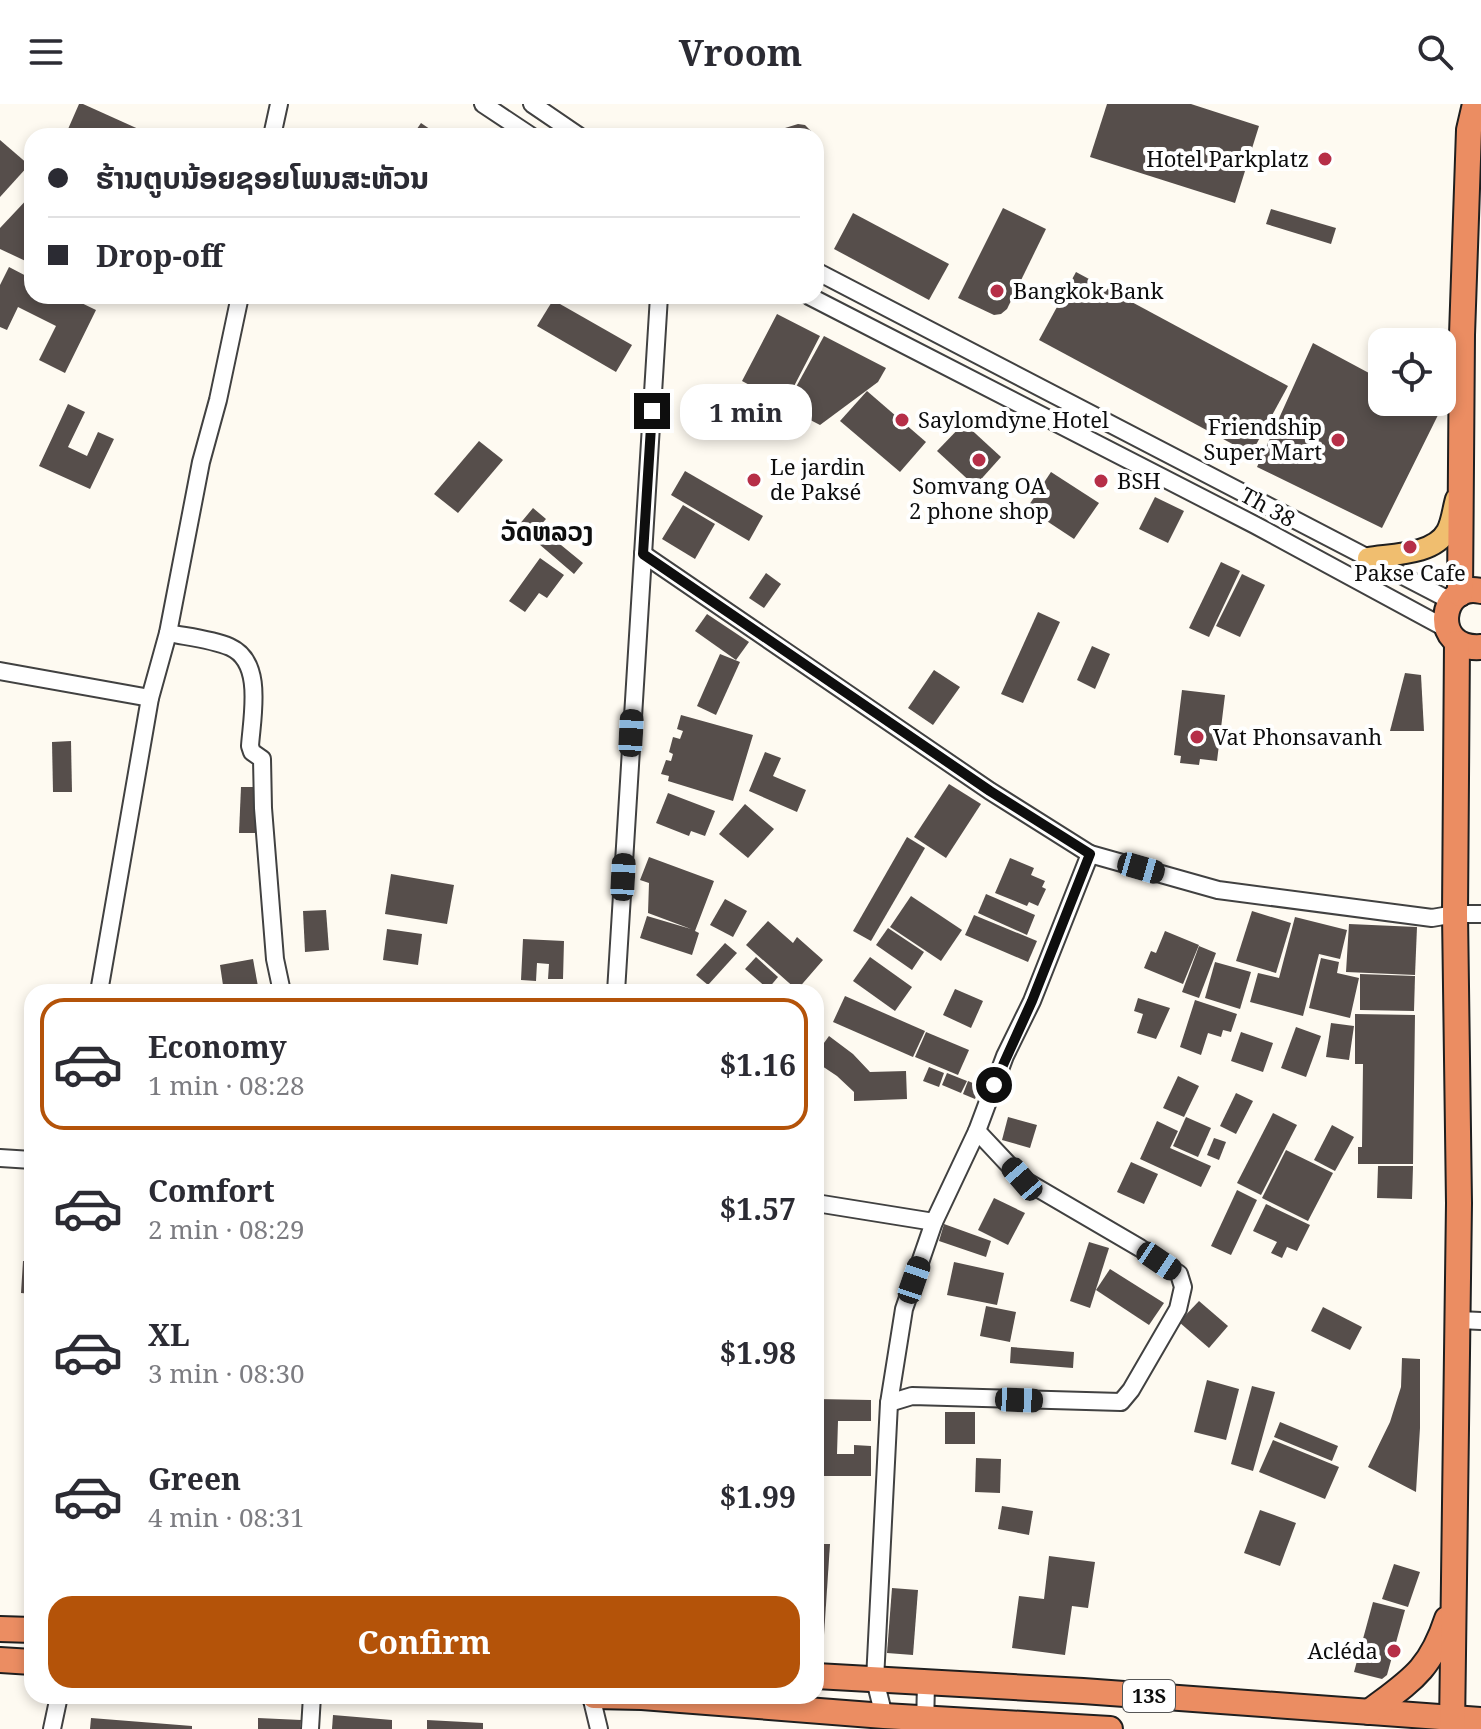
<!DOCTYPE html>
<meta charset="utf-8">
<style>
:root{--surface:#fff;--page:#f7f7f7;--text:#2b2b33;--muted:#7c7c81;--line:#e1e1e2;--accent:#b45309}
body{margin:0;font-family:"Noto Serif","Noto Sans Lao",serif;background:var(--page);color:var(--text);height:100vh;display:flex;flex-direction:column;font-size:30px;white-space:nowrap}
*{box-sizing:border-box;margin:0}
p{font-size:26px;color:var(--muted)}
.icon{flex:none;width:44px;height:44px;fill:none;stroke:currentColor;stroke-width:2;stroke-linecap:round;stroke-linejoin:round}
.map{position:relative;flex:1;overflow:hidden}
.details{position:absolute;left:24px;top:880px;width:800px;height:720px;display:flex;flex-direction:column;background:var(--surface);border-radius:24px;box-shadow:0 4px 12px #0003}
.details>*{flex:none}
.hud{position:absolute;left:24px;top:24px;width:800px;height:176px;border-radius:24px;box-shadow:0 4px 12px #0003;display:grid;align-content:center;height:176px;padding:0 24px;background:var(--surface)}
.buttons{position:absolute;left:1368px;top:224px;display:grid;gap:16px}
.buttons a{display:grid;place-items:center;width:88px;height:88px;border-radius:16px;background:var(--surface);box-shadow:0 4px 12px #0003;font-size:40px}
.end{position:absolute;width:36px;height:36px;margin:-18px;border:10px solid #0e0e0e;background:#fff;box-shadow:0 0 0 4px #fff}
.from{border-radius:50%}
.bubble{position:absolute;height:56px;border-radius:24px;background:var(--surface);box-shadow:0 4px 12px #0003;font-size:26px;font-weight:700;line-height:56px;text-align:center}
.car{position:absolute;width:24px;height:48px;margin:-24px -12px;border-radius:10px;box-shadow:0 0 6px 2px #0007;background:linear-gradient(#222 24%,#8ab4d8 0 40%,#222 0 76%,#8ab4d8 0 86%,#222 0)}
.hud b{display:flex;align-items:center;gap:28px;height:76px;font-size:30px}
.hud b+b{border-top:2px solid var(--line)}
.hud i{width:20px;height:20px;background:var(--text)}
ul{padding:14px 0 0;list-style:none}
li{display:flex;align-items:center;gap:24px;height:132px;margin:0 16px 12px;padding:0 8px;border:4px solid transparent;border-radius:24px}
li div{flex:1}
li b{display:block;font-size:30px}
li em{font-style:normal;font-weight:700}
li.on{border-color:var(--accent)}
li>.icon{width:72px;height:72px;stroke-width:1.5}
.button{display:flex;gap:16px;margin-top:auto;padding:16px 24px}
.button a{flex:1;height:92px;border-radius:24px;background:var(--accent);color:#fff;font-size:32px;font-weight:700;line-height:92px;text-align:center}
header{display:flex;justify-content:space-between;align-items:center;height:104px;padding:0 24px;background:var(--surface);font-size:36px;font-weight:700}
.map>svg:first-child{display:block}
.building{fill:#564e4b}
.lines{fill:none;stroke-linecap:round;stroke-linejoin:round}
.minor-casing{stroke:#414141;stroke-width:20}
.major-casing{stroke:#1f1f1f;stroke-width:24}
.highway-casing{stroke:#1f1f1f;stroke-width:28}
.minor{stroke:#fff;stroke-width:16}
.major{stroke:#f0be6f;stroke-width:20}
.highway{stroke:#eb8d62;stroke-width:24}
.route{stroke:#0e0e0e;stroke-width:10}
.poi-dot{fill:#b62f48;stroke:#fff;stroke-width:3}
.labels{text-anchor:middle;stroke-width:8;stroke-linejoin:round;paint-order:stroke}
.shield{fill:#fff;stroke:#565656;stroke-width:2}
.shield-label{font-size:20px;font-weight:bold;fill:#0e0e0e}
.poi-label{font-size:22px;fill:#0e0e0e;stroke:#fff;text-anchor:start}
.street-label{font-size:22px;fill:#0e0e0e;stroke:#fff}
.quarter-label{font-size:26px;font-weight:bold;fill:#0e0e0e;stroke:#fff}
</style>
<header><svg class="icon" aria-label="menu" viewBox="0 0 24 24"><path d="M4 6h16M4 12h16M4 18h16"/></svg>Vroom<svg class="icon" aria-label="search" viewBox="0 0 24 24"><circle cx="10" cy="10" r="6"/><path d="M15 15l6 6"/></svg></header>
<div class="map">
<svg width="1481" height="1625" viewBox="0 0 1481 1625">
<rect width="100%" height="100%" fill="#fefaf1"/>
<g class="building">
<path d="M79,0h4l71,32h-89z"/>
<path d="M1107,0h84l68,22 -24,77 -145,-46z"/>
<path d="M421,19l19,13h-28z"/>
<path d="M798,20l7,1 11,11h-37l6,-8z"/>
<path d="M0,36l29,25 -29,32z"/>
<path d="M32,90v70l-32,-15v-21z"/>
<path d="M1003,104l43,21 -39,80 -6,5 -7,1 -36,-17z"/>
<path d="M1271,105l65,19 -5,16 -65,-20z"/>
<path d="M853,109l96,51 -20,36 -95,-51z"/>
<path d="M9,163l23,12v17h35l29,14 -31,63 -26,-13 17,-34 -38,-19 -11,23 -7,-3v-42z"/>
<path d="M1076,168l212,114 -37,68 -212,-114z"/>
<path d="M553,196l79,45 -16,27 -79,-46z"/>
<path d="M777,210l43,22 -29,56 -9,-4 -6,11 -34,-18z"/>
<path d="M824,232l62,32 -8,14 -58,43 -35,-18z"/>
<path d="M1313,239l69,37v22h40l18,9 -58,117 -125,-61z"/>
<path d="M867,287l59,51 -26,30 -60,-51z"/>
<path d="M68,300l17,8 -17,35 19,9 11,-24 16,7 -24,50 -51,-23z"/>
<path d="M964,319l37,34 -26,29 -38,-35z"/>
<path d="M479,337l24,19 -45,53 -24,-19z"/>
<path d="M685,367l78,45 -14,25 -78,-46z"/>
<path d="M1051,368l48,31 -25,36 -47,-31z"/>
<path d="M1155,393l29,14 -16,32 -29,-14z"/>
<path d="M683,401l32,19 -20,35 -33,-20z"/>
<path d="M533,404l13,11 -7,8 44,36 -9,11 -56,-48z"/>
<path d="M540,454l24,17 -17,23 -8,-5 -14,19 -16,-11z"/>
<path d="M1221,458l19,9 -31,66 -20,-9z"/>
<path d="M766,469l15,11 -17,24 -15,-10z"/>
<path d="M1242,470l23,11 -25,52 -24,-11z"/>
<path d="M1038,508l22,10 -37,81 -22,-9z"/>
<path d="M707,510l42,28 -13,18 -41,-29z"/>
<path d="M1092,542l18,8 -15,35 -18,-9z"/>
<path d="M720,550l20,8 -24,53 -19,-9z"/>
<path d="M934,566l26,17 -27,38 -25,-17z"/>
<path d="M1405,569l16,2 3,56h-34z"/>
<path d="M1182,586l43,5 -8,66 -17,-2 -1,6 -19,-2 1,-7 -7,-1z"/>
<path d="M681,611l72,20 -20,66 -65,-20 1,-5 -8,-2 5,-14 5,1 2,-7 -4,-2 4,-15 7,2 3,-8 -6,-2z"/>
<path d="M71,637l1,51h-19l-1,-50z"/>
<path d="M765,648l16,6 -8,18 33,14 -9,22 -48,-21z"/>
<path d="M949,680l32,20 -35,54 -32,-21z"/>
<path d="M241,683h20l-2,46h-20z"/>
<path d="M668,689l47,18 -10,25 -14,-5 -2,5 -33,-13z"/>
<path d="M745,700l29,25 -26,29 -29,-24z"/>
<path d="M907,733l18,11 -54,93 -18,-10z"/>
<path d="M649,753l65,24 -19,50 4,2 -7,22 -52,-17 7,-22 44,13 -43,-16 1,-30 -9,-3z"/>
<path d="M1010,754l24,10 -3,7 14,6 -3,6 4,2 -8,17 -9,-4 -2,4 -32,-13z"/>
<path d="M391,770l63,11 -7,39 -62,-10z"/>
<path d="M986,790l49,21 -8,20 -49,-22z"/>
<path d="M911,792l51,34 -21,31 -51,-34z"/>
<path d="M725,795l22,12 -14,26 -23,-12z"/>
<path d="M326,806l3,40 -24,2 -2,-41z"/>
<path d="M1252,807l39,12 -15,50 -40,-12z"/>
<path d="M974,811l63,26 -9,21 -63,-27z"/>
<path d="M1295,813l52,13 -7,29 -21,-5 -16,62 -53,-14 8,-29 21,5z"/>
<path d="M768,817l25,22 4,-6 26,23 -26,30 -51,-45z"/>
<path d="M1349,820l68,3 -2,48 -69,-3z"/>
<path d="M888,824l36,24 -12,18 -36,-25z"/>
<path d="M387,825l35,5 -4,31 -35,-5z"/>
<path d="M1165,827l34,14 -16,39 -39,-16 7,-17 5,2z"/>
<path d="M523,835l41,2 -1,38h-15l1,-15 -12,-1 -1,18 -15,-1z"/>
<path d="M725,839l12,10 -29,32 -12,-10z"/>
<path d="M1199,842l17,7 -17,45 -17,-6z"/>
<path d="M756,853l22,20 -10,12 -23,-20z"/>
<path d="M870,853l42,30 -17,24 -42,-30z"/>
<path d="M1321,854l18,4 -2,11 22,5 -9,40 -41,-10z"/>
<path d="M253,855l6,33h-35l-4,-27z"/>
<path d="M1215,858l36,10 -11,37 -35,-11z"/>
<path d="M1360,870l55,2 -1,35 -54,-1z"/>
<path d="M955,885l28,12 -12,27 -28,-13z"/>
<path d="M845,892l80,35 -12,26 -80,-35z"/>
<path d="M1138,894l32,10 -14,31 -19,-6 6,-19 -9,-3z"/>
<path d="M1195,896l42,14 -6,18 -8,-2 -2,7 -13,-4 -7,22 -21,-8z"/>
<path d="M1355,910l60,1 -2,149h-55v-17h4l1,-83h-8z"/>
<path d="M1331,919l23,3 -5,34 -23,-3z"/>
<path d="M1296,923l25,9 -15,41 -25,-9z"/>
<path d="M926,928l43,18 -11,25 -43,-18z"/>
<path d="M1241,928l32,11 -10,29 -32,-11z"/>
<path d="M829,932l24,18 17,18 36,-1 1,28 -53,2v-9l-17,-16 -21,-14v-8z"/>
<path d="M929,963l15,6 -5,14 -16,-6z"/>
<path d="M947,969l20,8 -6,12 -19,-8z"/>
<path d="M1178,972l21,10 -15,31 -21,-9z"/>
<path d="M968,977l12,5 -5,13 -12,-5z"/>
<path d="M1236,989l17,8 -17,33 -16,-8z"/>
<path d="M1273,1009l24,12 -36,70 -24,-12z"/>
<path d="M1008,1013l29,8 -7,23 -28,-8z"/>
<path d="M1186,1013l25,11 -13,29 -25,-11z"/>
<path d="M1157,1017l21,10 -8,17 41,18 -10,21 -61,-28z"/>
<path d="M1332,1021l22,12 -19,34 -21,-11z"/>
<path d="M1214,1034l12,4 -7,18 -12,-5z"/>
<path d="M1286,1046l47,23 -25,48 -46,-23z"/>
<path d="M1131,1058l27,12 -14,30 -27,-12z"/>
<path d="M1378,1062h35l-1,33 -35,-1z"/>
<path d="M1237,1086l20,10 -26,55 -20,-9z"/>
<path d="M994,1094l31,15 -17,32 -30,-15z"/>
<path d="M1266,1100l44,21 -13,26 -10,-4 -5,11 -11,-5 6,-11 -24,-11z"/>
<path d="M944,1120l47,17 -5,16 -47,-16z"/>
<path d="M1089,1138l20,6 -19,60 -20,-7z"/>
<path d="M23,1157h9v33l-11,-1z"/>
<path d="M954,1158l50,11 -7,32 -50,-10z"/>
<path d="M1110,1165l54,34 -15,22 -53,-35z"/>
<path d="M1199,1197l29,25 -19,22 -30,-26z"/>
<path d="M986,1202l30,6 -6,30 -30,-6z"/>
<path d="M1323,1203l39,20 -12,23 -39,-19z"/>
<path d="M1011,1243l63,5 -1,16 -63,-5z"/>
<path d="M1402,1254l18,1v69l-4,64 -48,-25 22,-45 11,-35z"/>
<path d="M1207,1276l32,9 -13,51 -32,-8z"/>
<path d="M1252,1282l23,6 -22,79 -22,-7z"/>
<path d="M816,1295l55,1v21h-33l-1,33h17v-9l17,1v30h-55z"/>
<rect x="945" y="1308" width="30" height="32"/>
<path d="M1280,1318l58,24 -6,15 -58,-24z"/>
<path d="M1273,1336l66,27 -14,32 -66,-27z"/>
<path d="M976,1354l25,1 -1,34 -25,-1z"/>
<path d="M1002,1402l31,5 -4,24 -31,-6z"/>
<path d="M1260,1406l36,13 -16,43 -36,-13z"/>
<path d="M816,1440h14l-7,106 -7,-1z"/>
<path d="M1049,1452l46,6 -7,46 -16,-2 -7,49 -53,-7 7,-52 25,3z"/>
<path d="M1394,1460l26,8 -12,35 -26,-8z"/>
<path d="M892,1484l26,2 -5,65 -26,-2z"/>
<path d="M1373,1498l32,8 -18,65 -5,4 -28,-7z"/>
<path d="M333,1611l59,5v9h-60z"/>
<path d="M91,1614l101,8v3h-102z"/>
<path d="M258,1614l43,2 -1,9h-42z"/>
<path d="M427,1616l56,3v6h-56z"/>
</g>
<g class="lines">
<defs>
<g id="minor">
<path d="M483,0l48,32"/>
<path d="M532,0l47,32"/>
<path d="M272,32l7,-32"/>
<path d="M816,167l635,330"/>
<path d="M809,192l446,229 192,104"/>
<path d="M643,450l347,237 100,63 -58,147 -27,55 -28,75 -43,91"/>
<path d="M168,529c20,4 43,6 62,14 34,15 22,69 20,99l2,6 10,7 1,49 12,151 7,33"/>
<path d="M0,567l150,27"/>
<path d="M1090,750l128,36 214,28 23,-4h26"/>
<path d="M99,888l51,-294 18,-65 33,-171 17,-62 22,-104"/>
<path d="M616,888l43,-696"/>
<path d="M0,1054l32,2"/>
<path d="M816,1099l118,19 -30,87 -15,94 -14,277 9,36"/>
<path d="M1459,1216l22,1"/>
<path d="M889,1299l23,-7 209,6 10,-12 47,-81 5,-22 -4,-13 -39,-26 -118,-69 -45,-48"/>
<path d="M591,1592l8,33"/>
<path d="M925,1623l1,-44"/>
<path d="M52,1625l7,-33"/>
<path d="M310,1625l2,-33"/>
</g>
<path id="major" d="M1368,454c24,-4 66,-3 79,-27 5,-9 6,-22 9,-32"/>
<g id="highway">
<path d="M1481,487c-42,-10 -51,60 0,56"/>
<path d="M1460,490l2,-259 7,-205 6,-26"/>
<path d="M0,1525l32,1"/>
<path d="M0,1556l32,2"/>
<path d="M816,1572l267,15 398,29"/>
<path d="M594,1592l48,1 242,19 226,13"/>
<path d="M1369,1608c41,-31 61,-41 78,-93"/>
<path d="M1452,1625l7,-526 -4,-289 2,-271"/>
</g>
</defs>
<use href="#minor" class="minor-casing"/>
<use href="#major" class="major-casing"/>
<use href="#highway" class="highway-casing"/>
<use href="#minor" class="minor"/>
<use href="#major" class="major"/>
<use href="#highway" class="highway"/>
</g>
<g class="lines">
<path class="route" d="M652,307l-9,143 347,237 100,63 -58,147 -38,84"/>
</g>
<g class="poi-dot">
<circle cx="1325" cy="55" r="8"/>
<circle cx="997" cy="187" r="8"/>
<circle cx="902" cy="316" r="8"/>
<circle cx="1338" cy="336" r="8"/>
<circle cx="979" cy="356" r="8"/>
<circle cx="754" cy="376" r="8"/>
<circle cx="1101" cy="377" r="8"/>
<circle cx="1410" cy="443" r="8"/>
<circle cx="1197" cy="633" r="8"/>
<circle cx="1394" cy="1547" r="8"/>
</g>
<g class="labels">
<rect class="shield" x="1123" y="1576" width="52" height="32" rx="6"/>
<g class="shield-label">
<text x="1149" y="1599">13S</text>
</g>
<g class="poi-label">
<text x="1309" y="63" text-anchor="end">Hotel Parkplatz</text>
<text x="1013" y="195">Bangkok Bank</text>
<text x="918" y="324">Saylomdyne Hotel</text>
<text x="1322" y="331" text-anchor="end">Friendship<tspan x="1322" dy="25">Super Mart</tspan></text>
<text x="770" y="371">Le jardin<tspan x="770" dy="25">de Paksé</tspan></text>
<text x="1117" y="385">BSH</text>
<text x="979" y="390" text-anchor="middle">Somvang OA<tspan x="979" dy="25">2 phone shop</tspan></text>
<text x="1410" y="477" text-anchor="middle">Pakse Cafe</text>
<text x="1213" y="641">Vat Phonsavanh</text>
<text x="1378" y="1555" text-anchor="end">Acléda</text>
</g>
<g class="street-label">
<text transform="translate(1268 403) rotate(29)" y="8">Th 38</text>
</g>
<g class="quarter-label">
<text x="547" y="437">ວັດຫລວງ</text>
</g>
</g>
</svg>
<div class="buttons">
<a><svg class="icon" aria-label="locate" viewBox="0 0 24 24"><circle cx="12" cy="12" r="6"/><path d="M12 2v4M12 18v4M2 12h4M18 12h4"/></svg></a>
</div>
<i class="end from" style="left:994px;top:981px"></i>
<i class="end" style="left:652px;top:307px"></i>
<div class="bubble" style="left:680px;top:280px;width:132px">1 min</div>
<i class="car" style="left:631px;top:629px;rotate:3deg"></i>
<i class="car" style="left:1141px;top:764px;rotate:106deg"></i>
<i class="car" style="left:623px;top:773px;rotate:3deg"></i>
<i class="car" style="left:1022px;top:1075px;rotate:319deg"></i>
<i class="car" style="left:1159px;top:1157px;rotate:124deg"></i>
<i class="car" style="left:914px;top:1176px;rotate:19deg"></i>
<i class="car" style="left:1019px;top:1296px;rotate:92deg"></i>
<div class="hud">
<b><i class="from"></i>ຮ້ານຕູບນ້ອຍຊອຍໂພນສະຫັວນ</b>
<b><i></i>Drop-off</b>
</div>
<section class="details">
<ul>
<li class="on"><svg class="icon" aria-label="car" viewBox="0 0 24 24"><path d="M5 17H2v-5l4-1 3-4h7l3 4 3 1v5h-3M9 17h6M6 11h13"/><circle cx="7" cy="17" r="2"/><circle cx="17" cy="17" r="2"/></svg><div><b>Economy</b><p>1 min · 08:28</p></div><em>$1.16</em></li>
<li><svg class="icon" aria-label="car" viewBox="0 0 24 24"><path d="M5 17H2v-5l4-1 3-4h7l3 4 3 1v5h-3M9 17h6M6 11h13"/><circle cx="7" cy="17" r="2"/><circle cx="17" cy="17" r="2"/></svg><div><b>Comfort</b><p>2 min · 08:29</p></div><em>$1.57</em></li>
<li><svg class="icon" aria-label="car" viewBox="0 0 24 24"><path d="M5 17H2v-5l4-1 3-4h7l3 4 3 1v5h-3M9 17h6M6 11h13"/><circle cx="7" cy="17" r="2"/><circle cx="17" cy="17" r="2"/></svg><div><b>XL</b><p>3 min · 08:30</p></div><em>$1.98</em></li>
<li><svg class="icon" aria-label="car" viewBox="0 0 24 24"><path d="M5 17H2v-5l4-1 3-4h7l3 4 3 1v5h-3M9 17h6M6 11h13"/><circle cx="7" cy="17" r="2"/><circle cx="17" cy="17" r="2"/></svg><div><b>Green</b><p>4 min · 08:31</p></div><em>$1.99</em></li>
</ul>
<div class="button"><a>Confirm</a></div>
</section>
</div>
